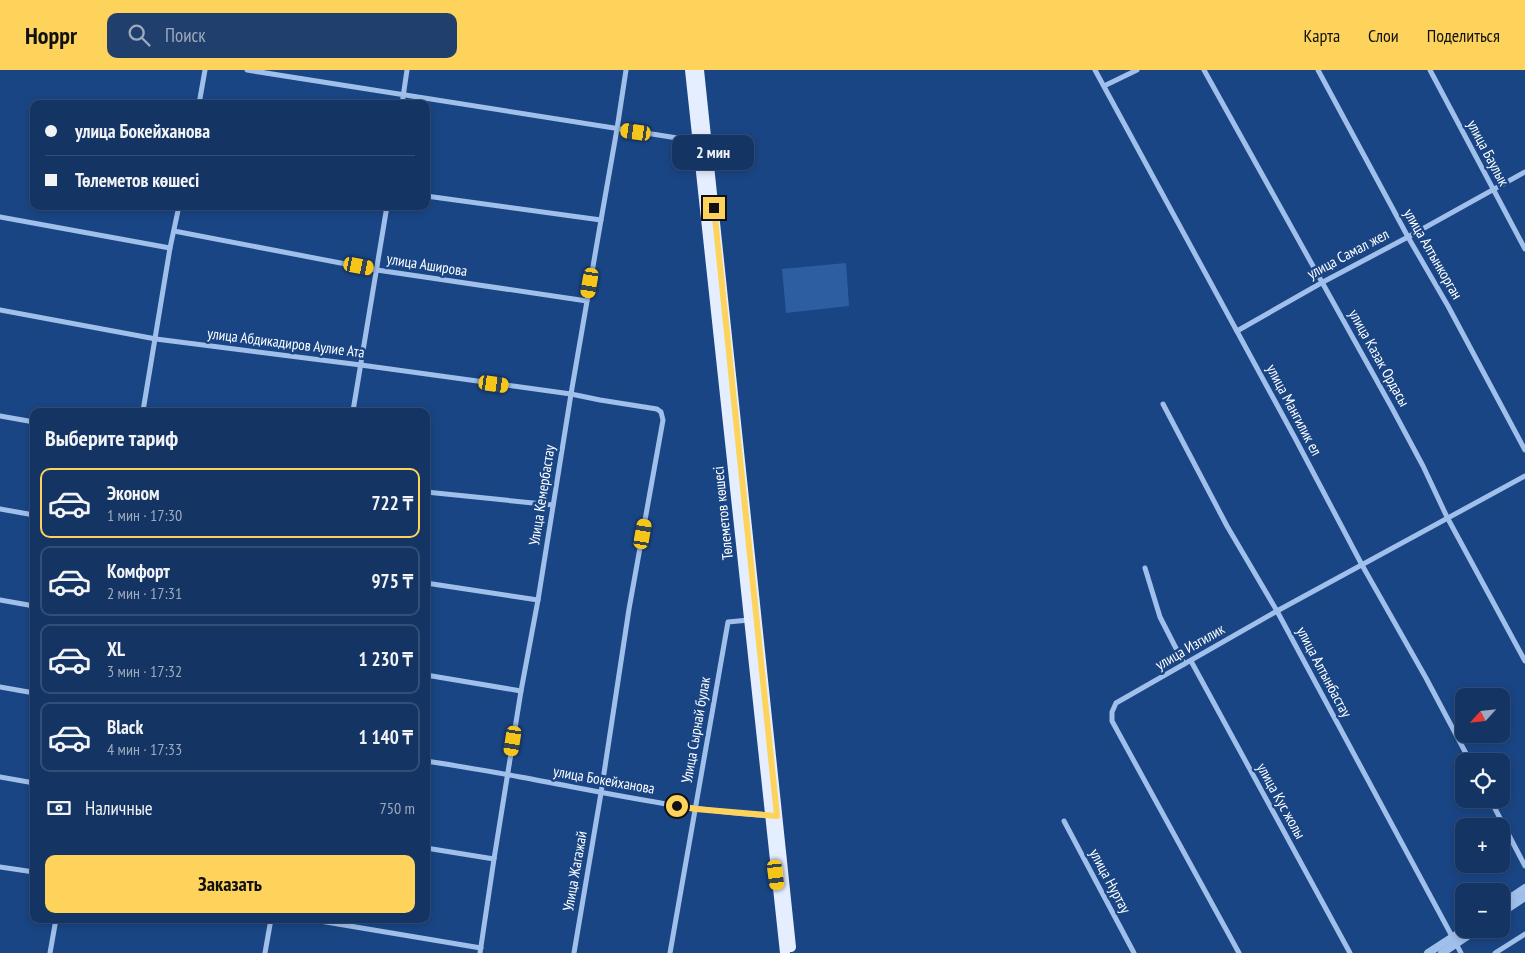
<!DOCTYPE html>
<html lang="ru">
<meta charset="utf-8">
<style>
:root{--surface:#143463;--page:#213f6c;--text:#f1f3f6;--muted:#9daabe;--line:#334f78;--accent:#fdd35c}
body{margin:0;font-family:"PT Sans Narrow",sans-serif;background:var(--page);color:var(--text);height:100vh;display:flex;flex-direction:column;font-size:19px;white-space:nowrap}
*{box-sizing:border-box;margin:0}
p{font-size:16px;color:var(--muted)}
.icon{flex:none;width:28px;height:28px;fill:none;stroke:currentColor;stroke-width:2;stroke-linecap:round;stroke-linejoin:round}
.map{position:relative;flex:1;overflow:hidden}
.details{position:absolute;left:30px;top:338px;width:400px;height:515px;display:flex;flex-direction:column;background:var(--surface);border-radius:10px;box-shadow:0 2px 8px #0003,0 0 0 1px var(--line)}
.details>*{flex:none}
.banner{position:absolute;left:30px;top:30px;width:400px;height:110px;border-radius:10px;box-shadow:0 2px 8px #0003,0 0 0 1px var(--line);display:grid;align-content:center;height:110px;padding:0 15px;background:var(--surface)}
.needle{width:32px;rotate:243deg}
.tools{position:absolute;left:1455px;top:618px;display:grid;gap:10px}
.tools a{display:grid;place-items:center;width:55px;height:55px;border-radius:10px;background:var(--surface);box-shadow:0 2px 8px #0003,0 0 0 1px var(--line);font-size:25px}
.end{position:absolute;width:22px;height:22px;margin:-11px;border:6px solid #fdd35c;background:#111;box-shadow:0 0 0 2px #111}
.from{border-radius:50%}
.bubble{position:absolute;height:35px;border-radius:10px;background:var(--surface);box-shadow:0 2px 8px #0003,0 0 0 1px var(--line);font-size:16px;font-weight:700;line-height:35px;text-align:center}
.car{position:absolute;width:15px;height:30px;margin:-15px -8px;border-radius:6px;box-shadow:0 0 4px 1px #0007;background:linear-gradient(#f5c518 24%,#345 0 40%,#f5c518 0 76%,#345 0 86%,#f5c518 0)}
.banner b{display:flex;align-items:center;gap:18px;height:48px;font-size:19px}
.banner b+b{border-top:1px solid var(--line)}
.banner i{width:12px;height:12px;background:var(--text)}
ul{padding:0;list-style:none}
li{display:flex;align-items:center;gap:15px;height:70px;margin:0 10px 8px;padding:0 5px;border:2px solid var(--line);border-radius:10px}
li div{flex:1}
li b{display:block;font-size:19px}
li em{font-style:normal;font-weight:700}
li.selected{border-color:var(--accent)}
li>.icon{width:45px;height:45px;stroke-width:1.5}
h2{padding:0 15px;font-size:22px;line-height:60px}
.pay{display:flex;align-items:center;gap:12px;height:55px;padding:0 15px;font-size:19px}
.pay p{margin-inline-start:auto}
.primary-button{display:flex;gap:10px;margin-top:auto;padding:10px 15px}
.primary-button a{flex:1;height:58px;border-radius:10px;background:var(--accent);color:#111;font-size:20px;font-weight:700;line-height:58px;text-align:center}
header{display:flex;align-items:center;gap:30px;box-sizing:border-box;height:70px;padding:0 25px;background:var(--accent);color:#111}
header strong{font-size:24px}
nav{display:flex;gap:28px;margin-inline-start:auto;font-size:18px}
.search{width:350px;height:45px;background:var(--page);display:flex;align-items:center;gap:12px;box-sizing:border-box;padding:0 18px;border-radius:10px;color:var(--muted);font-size:19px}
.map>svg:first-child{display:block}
.green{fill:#2d5ea2}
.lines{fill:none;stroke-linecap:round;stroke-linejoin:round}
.minor{stroke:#a0c0eb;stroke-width:5}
.tertiary{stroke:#a0c0eb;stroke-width:8}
.primary{stroke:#e4eeff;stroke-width:10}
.route{stroke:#fdd35c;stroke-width:6}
.labels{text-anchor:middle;stroke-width:5;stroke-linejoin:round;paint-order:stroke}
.street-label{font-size:15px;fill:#fff;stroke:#1a4584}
</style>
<header>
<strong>Hoppr</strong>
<div class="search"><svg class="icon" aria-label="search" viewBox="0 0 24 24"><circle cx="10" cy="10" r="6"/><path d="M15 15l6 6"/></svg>Поиск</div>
<nav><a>Карта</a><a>Слои</a><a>Поделиться</a></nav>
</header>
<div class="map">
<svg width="1525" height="883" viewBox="0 0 1525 883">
<rect width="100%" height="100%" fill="#1a4584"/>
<path class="green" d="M846,193l3,43 -63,7 -4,-44z"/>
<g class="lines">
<g class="minor">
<path d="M247,0l443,70h9"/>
<path d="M1095,0l200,368 67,127 64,113 44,83"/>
<path d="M1204,0l188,338 31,58 24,51 78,144"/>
<path d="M1318,0l90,167 40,69 77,144"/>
<path d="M1430,0l95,179"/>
<path d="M1104,16l33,-16"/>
<path d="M199,34l6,-34"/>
<path d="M402,34l5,-34"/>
<path d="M426,126l175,24 16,-91 9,-59"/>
<path d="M0,147l170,31"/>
<path d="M174,161l203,39 210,31"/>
<path d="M0,240l156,29 205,26 210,29 29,6 57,9 4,3 2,8 -34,189 -28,184 -27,160"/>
<path d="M1237,261l86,-49 85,-45 117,-65"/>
<path d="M1163,334l64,122 50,85 184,342"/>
<path d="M143,341l27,-163 9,-42"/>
<path d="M353,341l34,-205"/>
<path d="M0,346l34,6"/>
<path d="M426,422l127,13"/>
<path d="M0,439l34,6"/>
<path d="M1145,498l15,49 24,47"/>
<path d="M426,513l112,17"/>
<path d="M0,530l34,6"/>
<path d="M1191,591l159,292"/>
<path d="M426,605l95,16"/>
<path d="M0,617l34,6"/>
<path d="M426,691c31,5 63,10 94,16 83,15 166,34 251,39"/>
<path d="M0,707l34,6"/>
<path d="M1490,729l35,67"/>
<path d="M1064,751l70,132"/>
<path d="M426,778l68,11"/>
<path d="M0,797l34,5"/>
<path d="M308,849l173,29"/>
<path d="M50,883l6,-34"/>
<path d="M265,883l6,-34"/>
<path d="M480,883l14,-94 27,-168 17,-91 33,-206 30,-174"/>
<path d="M670,883l58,-331 21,-2"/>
<path d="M1239,883l-127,-232v-9l4,-9 161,-92 248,-135"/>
<path d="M1495,883l30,-19"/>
</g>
<g class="tertiary">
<path d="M1501,834l24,-16"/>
<path d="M1501,843l24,-16"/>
<path d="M1428,883l37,-24"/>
<path d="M1442,883l36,-24"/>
</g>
<g class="primary">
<path d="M690,0l95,883"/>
<path d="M699,0l92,877"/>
</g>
</g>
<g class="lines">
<path class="route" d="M677,736l19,3 81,7 -63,-608"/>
</g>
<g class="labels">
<g class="street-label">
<text transform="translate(1488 83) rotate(62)" y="5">улица Баулык</text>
<text transform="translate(1348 184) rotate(-28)" y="5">улица Самал жел</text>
<text transform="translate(1433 184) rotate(60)" y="5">улица Алтынкорган</text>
<text transform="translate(427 195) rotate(9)" y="5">улица Аширова</text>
<text transform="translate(286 273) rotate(7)" y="5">улица Абдикадиров Аулие Ата</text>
<text transform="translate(1379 288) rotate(61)" y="5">улица Казак Ордасы</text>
<text transform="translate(1294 340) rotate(62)" y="5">улица Мангилик ел</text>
<text transform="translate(542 425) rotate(-81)" y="5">Улица Кемербастау</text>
<text transform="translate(723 443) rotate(-96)" y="5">Төлеметов көшесі</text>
<text transform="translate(1190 577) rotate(-30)" y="5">улица Изгилик</text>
<text transform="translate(1324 602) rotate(62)" y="5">улица Алтынбастау</text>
<text transform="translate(696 660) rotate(-80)" y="5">Улица Сырнай булак</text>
<text transform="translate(604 710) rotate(10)" y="5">улица Бокейханова</text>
<text transform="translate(1281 731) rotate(61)" y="5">улица Кус жолы</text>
<text transform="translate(575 801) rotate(-80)" y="5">Улица Жагажай</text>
<text transform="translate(1110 811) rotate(62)" y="5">улица Нуртау</text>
</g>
</g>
</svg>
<div class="tools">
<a><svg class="needle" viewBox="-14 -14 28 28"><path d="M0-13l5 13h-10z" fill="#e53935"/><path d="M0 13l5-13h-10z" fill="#9daabe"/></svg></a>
<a><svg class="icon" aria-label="locate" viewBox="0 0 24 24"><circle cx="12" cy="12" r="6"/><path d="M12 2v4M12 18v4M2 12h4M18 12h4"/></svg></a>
<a>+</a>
<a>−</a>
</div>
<i class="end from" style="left:677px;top:736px"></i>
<i class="end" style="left:714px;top:138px"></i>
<div class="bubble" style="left:672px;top:65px;width:82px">2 мин</div>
<i class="car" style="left:636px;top:62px;rotate:278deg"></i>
<i class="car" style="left:359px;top:196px;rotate:101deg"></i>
<i class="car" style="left:590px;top:213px;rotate:190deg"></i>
<i class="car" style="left:494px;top:314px;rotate:98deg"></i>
<i class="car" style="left:643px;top:464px;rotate:10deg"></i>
<i class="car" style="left:513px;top:671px;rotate:189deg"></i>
<i class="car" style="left:776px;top:805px;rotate:173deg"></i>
<div class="banner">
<b><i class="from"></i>улица Бокейханова</b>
<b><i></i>Төлеметов көшесі</b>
</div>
<section class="details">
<h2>Выберите тариф</h2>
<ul>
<li class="selected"><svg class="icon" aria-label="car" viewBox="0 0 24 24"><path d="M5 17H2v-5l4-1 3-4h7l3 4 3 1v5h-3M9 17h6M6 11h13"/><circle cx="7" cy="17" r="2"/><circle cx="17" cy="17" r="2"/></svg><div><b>Эконом</b><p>1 мин · 17:30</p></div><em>722 ₸</em></li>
<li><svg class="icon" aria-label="car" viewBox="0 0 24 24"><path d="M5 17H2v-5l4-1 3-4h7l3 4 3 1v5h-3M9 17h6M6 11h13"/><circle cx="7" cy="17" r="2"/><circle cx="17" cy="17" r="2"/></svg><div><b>Комфорт</b><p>2 мин · 17:31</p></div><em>975 ₸</em></li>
<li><svg class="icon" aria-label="car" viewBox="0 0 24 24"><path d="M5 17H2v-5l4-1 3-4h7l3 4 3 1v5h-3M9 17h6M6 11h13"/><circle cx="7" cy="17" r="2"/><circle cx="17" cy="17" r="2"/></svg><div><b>XL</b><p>3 мин · 17:32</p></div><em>1 230 ₸</em></li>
<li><svg class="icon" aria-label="car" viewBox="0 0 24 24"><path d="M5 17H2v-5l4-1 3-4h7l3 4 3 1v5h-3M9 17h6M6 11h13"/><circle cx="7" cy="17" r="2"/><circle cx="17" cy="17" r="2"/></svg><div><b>Black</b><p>4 мин · 17:33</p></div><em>1 140 ₸</em></li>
</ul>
<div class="pay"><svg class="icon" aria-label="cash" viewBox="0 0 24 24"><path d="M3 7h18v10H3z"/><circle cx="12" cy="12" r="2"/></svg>Наличные<p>750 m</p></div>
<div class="primary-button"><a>Заказать</a></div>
</section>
</div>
